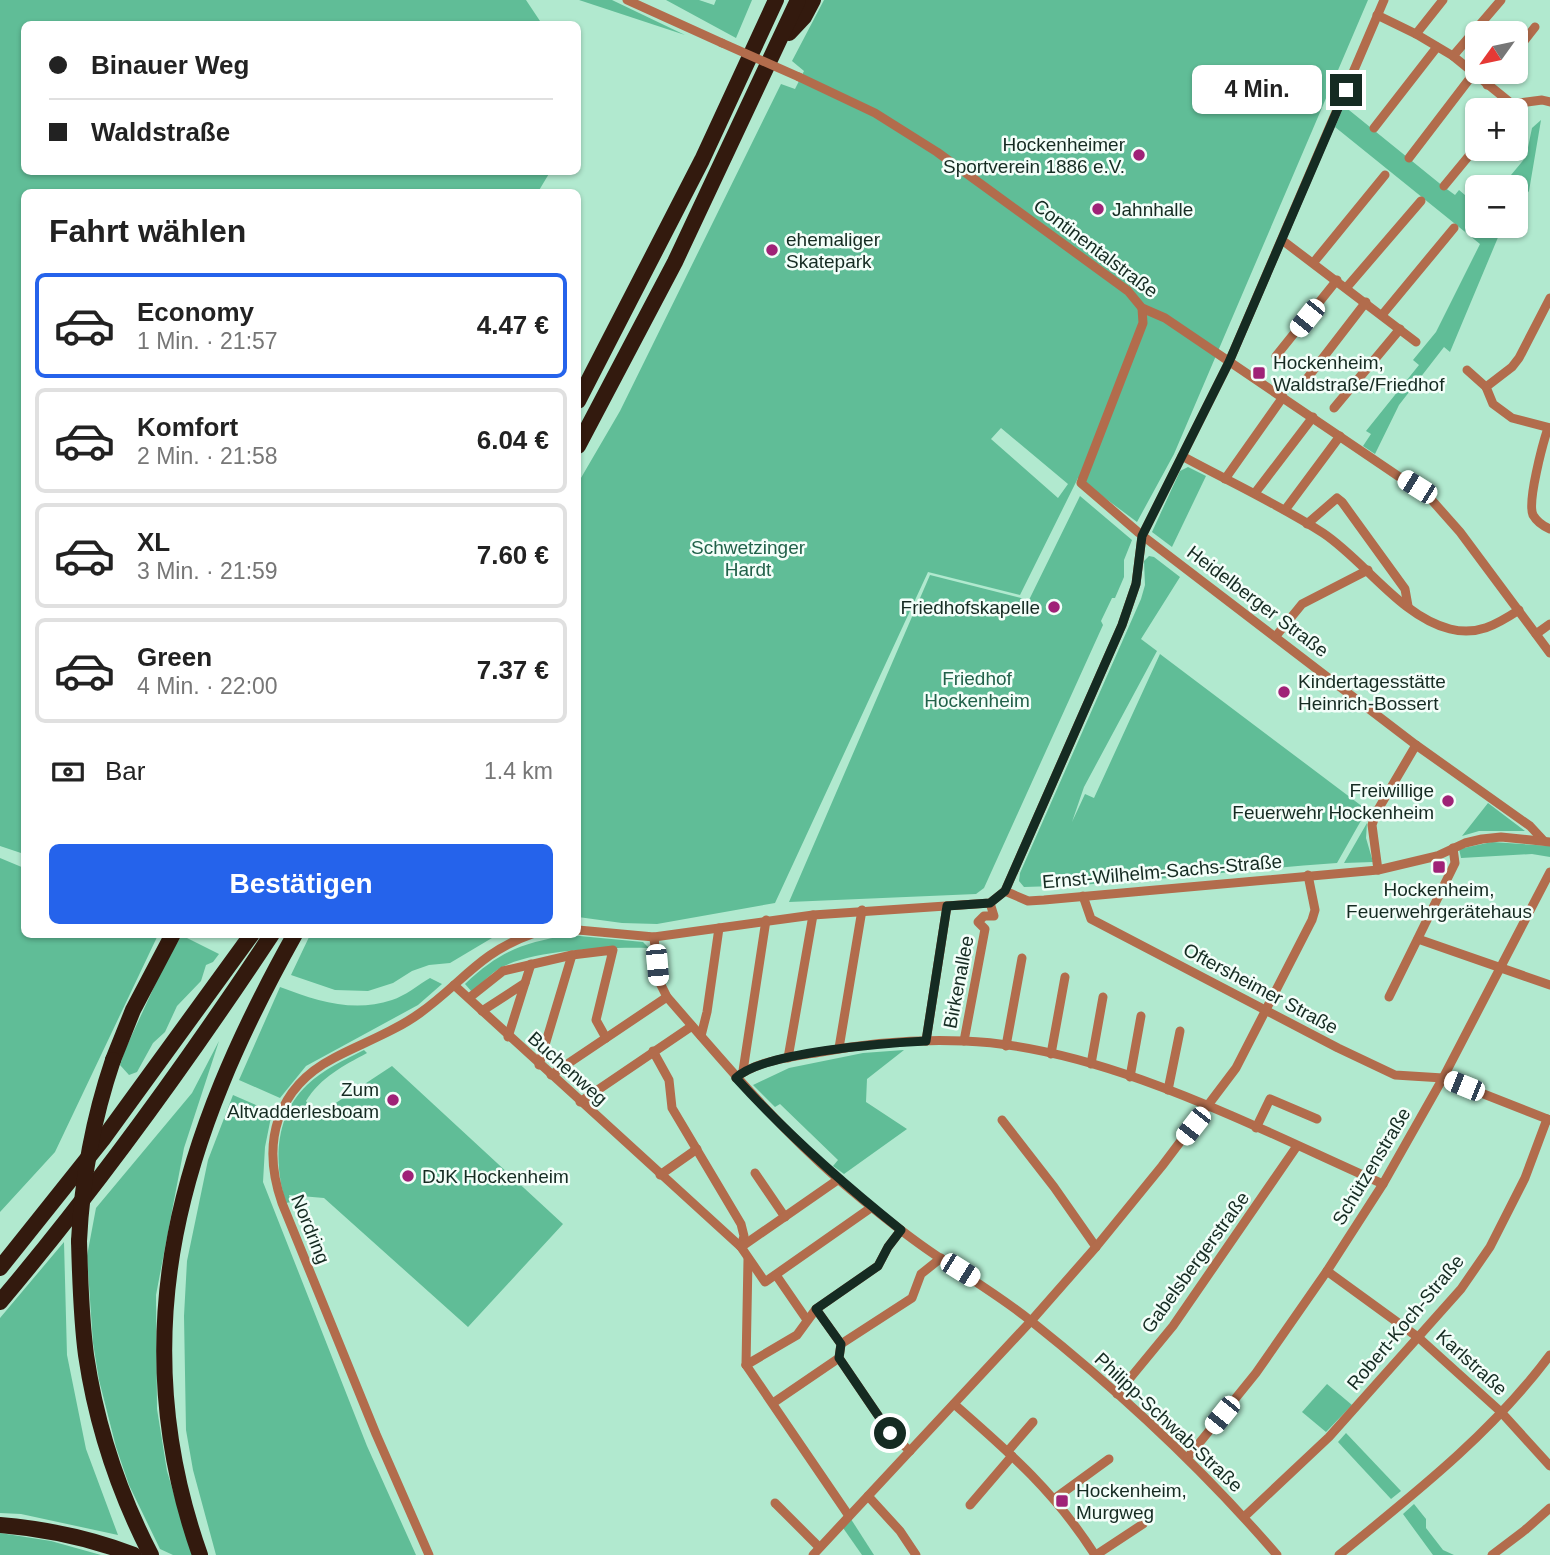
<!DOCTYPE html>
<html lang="de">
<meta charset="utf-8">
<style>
:root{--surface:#fff;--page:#f6f6f6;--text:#222;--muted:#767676;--line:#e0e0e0;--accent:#2563eb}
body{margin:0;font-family:Helvetica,sans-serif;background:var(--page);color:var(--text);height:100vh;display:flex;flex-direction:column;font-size:26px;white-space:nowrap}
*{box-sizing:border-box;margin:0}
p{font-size:23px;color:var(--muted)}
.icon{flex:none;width:38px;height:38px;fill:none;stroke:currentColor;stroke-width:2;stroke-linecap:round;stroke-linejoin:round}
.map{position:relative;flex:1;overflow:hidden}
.drawer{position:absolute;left:21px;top:189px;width:560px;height:749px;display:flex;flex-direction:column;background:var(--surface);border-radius:10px;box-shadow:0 2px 5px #0004}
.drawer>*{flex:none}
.top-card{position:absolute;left:21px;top:21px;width:560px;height:154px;border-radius:10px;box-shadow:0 2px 5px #0004;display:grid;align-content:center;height:154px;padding:0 28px;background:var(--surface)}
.needle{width:46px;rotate:237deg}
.controls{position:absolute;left:1465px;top:21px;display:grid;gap:14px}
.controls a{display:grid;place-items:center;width:63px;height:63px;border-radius:10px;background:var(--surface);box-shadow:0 2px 5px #0004;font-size:35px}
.end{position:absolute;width:32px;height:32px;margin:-16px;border:9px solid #152b22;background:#fff;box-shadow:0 0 0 4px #fff}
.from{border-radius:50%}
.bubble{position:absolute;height:49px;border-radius:10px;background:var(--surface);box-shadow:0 2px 5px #0004;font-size:23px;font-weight:600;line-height:49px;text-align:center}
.car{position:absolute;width:21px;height:42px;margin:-21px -10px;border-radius:9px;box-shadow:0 0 5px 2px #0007;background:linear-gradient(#fff 24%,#345 0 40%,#fff 0 76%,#345 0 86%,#fff 0)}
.top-card b{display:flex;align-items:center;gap:24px;height:66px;font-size:26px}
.top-card b+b{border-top:2px solid var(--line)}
.top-card i{width:18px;height:18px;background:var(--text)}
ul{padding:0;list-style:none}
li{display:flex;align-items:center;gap:21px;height:105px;margin:0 14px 10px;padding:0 14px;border:4px solid var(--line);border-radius:10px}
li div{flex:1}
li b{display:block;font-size:26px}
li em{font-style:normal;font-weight:600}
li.selected{border-color:var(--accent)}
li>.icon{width:63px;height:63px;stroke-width:1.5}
h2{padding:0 28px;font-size:32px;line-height:84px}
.pay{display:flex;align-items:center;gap:18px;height:77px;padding:0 28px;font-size:26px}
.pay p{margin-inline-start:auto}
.button{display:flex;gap:14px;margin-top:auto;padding:14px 28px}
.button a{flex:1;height:80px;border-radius:10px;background:var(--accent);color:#fff;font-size:28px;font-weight:600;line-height:80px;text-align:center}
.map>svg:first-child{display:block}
.green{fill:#60bd97;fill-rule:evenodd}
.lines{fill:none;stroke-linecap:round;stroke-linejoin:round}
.minor{stroke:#b26c4c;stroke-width:9}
.motorway{stroke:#331a0e;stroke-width:16}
.minor-bridge{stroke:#b26c4c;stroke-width:9}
.motorway-bridge{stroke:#331a0e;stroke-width:16}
.route{stroke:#152b22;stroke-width:9}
.poi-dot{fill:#9f2277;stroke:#f3fef9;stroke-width:2.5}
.labels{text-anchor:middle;stroke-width:5;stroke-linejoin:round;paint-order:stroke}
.poi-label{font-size:19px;fill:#152b22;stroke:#f3fef9;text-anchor:start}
.street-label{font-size:19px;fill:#152b22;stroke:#f3fef9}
.park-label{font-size:19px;fill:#21624a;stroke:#f3fef9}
</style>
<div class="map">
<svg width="1550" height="1555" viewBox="0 0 1550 1555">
<rect width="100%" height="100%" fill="#b1e9cf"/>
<g class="green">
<path d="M0,0h526l16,24h-518v148h526l-12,20h-514v662l-24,-8z"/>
<path d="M579,0h33l73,35z"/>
<path d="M666,0h33l15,5 2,-5h36l-16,38z"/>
<path d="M824,0h544l-194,454 -37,68 -59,-44 -58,117 -92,-23 -153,331 -118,21 -35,-1 -44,-6v-434l42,-72 161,-327 14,5 9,-18 -12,-10zM1001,428l67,56 -10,14 -67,-59z"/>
<path d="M1344,106l100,81 11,8 4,-5 18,15v21h28l-6,9 -49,117 -6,-5 -45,58 -24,49 -12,-8 8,-12 -5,-3 53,-66 -6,-5 23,-28 44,-88 -145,-117z"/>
<path d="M1541,120l-12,71 -13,19v-23h-15l25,-30 6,-29z"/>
<path d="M1188,467l18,9 -34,71 -20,-15 28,-61z"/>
<path d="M1080,496l52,44 -8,20v17l-9,21h-3l-11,23 2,4 -119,263 -8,6 -187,8 141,-327 99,25z"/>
<path d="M1149,556l5,1 26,20 -39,62 16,12 -73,136 -12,35 13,-28 9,4 66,-144 207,156 -30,53c-104,7 -208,22 -313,24l-5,-6 1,-8 121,-274 4,-14 -1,-24z"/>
<path d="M1488,803l37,28h-46l-17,5z"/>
<path d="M1367,823l-1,15 7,24 -29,1z"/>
<path d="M1492,842l58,4v11l-18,-3 -71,4 -2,-9z"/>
<path d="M0,858l24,10v66l134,1 -103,217 -55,60z"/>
<path d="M182,935h6l-1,3 32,16 -6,8 -7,3 -5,16 -24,25 -12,26 -12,11 -16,29 -8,3 -9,-10 5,-15 42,-91z"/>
<path d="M310,935v-1l187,1 -47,28 -21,2 -17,6 -19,12 -25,8 -33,-1 -44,-15z"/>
<path d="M569,935l74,7 6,6c-40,-1 -111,1 -147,19 -11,6 -21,17 -30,25l-7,-8c35,-33 57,-41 104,-49z"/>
<path d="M430,978l12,6 -24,21 -112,61 -26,32 -41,-18 41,-93c37,14 73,26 112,13 13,-4 26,-15 38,-22z"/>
<path d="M219,1041l-35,107 -28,147 1,114 10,62 25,84h-19l-13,-6 -31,-64 -13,-38 -17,-67 -6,-37 -6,-87 9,-48 96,-115z"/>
<path d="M364,1050l3,3c-24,13 -46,24 -61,48l10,15 76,-50 171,158 -95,103 -144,-129 -35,-3 2,7 -5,1c-13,-40 -11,-88 21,-118 17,-16 37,-25 57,-35z"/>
<path d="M904,1050l-37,29 -1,23 41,27 -63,45 -11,-8 5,-6 -58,-56 -5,3 -22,-22 36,-17 74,-15z"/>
<path d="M233,1095l39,17 -7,35 -2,35 104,264 49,109h-200l-23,-85 -7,-40 -2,-114 3,-55 21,-101z"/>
<path d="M64,1242l3,113 19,94 32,86 -97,-21 -21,-1v-195z"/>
<path d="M1327,1384l25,21 -26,27 -24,-20z"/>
<path d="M1346,1433l55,58 -10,8 -53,-57z"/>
<path d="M1414,1504l12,15v9l17,22 11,5h-21l-30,-41z"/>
<path d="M849,1516l25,39h-12l-21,-30z"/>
<path d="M0,1533l51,8 50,14h-101z"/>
</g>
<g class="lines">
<g class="minor">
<path d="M627,0l95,43"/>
<path d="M1377,15l39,19 37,22 59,48 30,-4 8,2"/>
<path d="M1416,34l27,-34"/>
<path d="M1516,51l19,-24"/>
<path d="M1453,56l48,-56"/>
<path d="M799,77l76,36 62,39 191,139 14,17 23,10 264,179 31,35 90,121"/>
<path d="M1487,85l11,-13"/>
<path d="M1374,128l63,-81"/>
<path d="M1409,158l65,-85"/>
<path d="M1444,186l33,-40"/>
<path d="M1282,240l134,102"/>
<path d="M1314,262l71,-87"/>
<path d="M1347,287l74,-86"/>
<path d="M1550,298l-31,60 -7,9 -26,20 7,17 19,14 38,10"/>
<path d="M1142,308l1,15 -62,160 58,50 277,212 114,81 13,14"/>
<path d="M1382,315l72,-87"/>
<path d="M1276,356l61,-76"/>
<path d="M1467,370l19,17"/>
<path d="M1302,385l64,-83"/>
<path d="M1334,408l66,-79"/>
<path d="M1548,428c-5,15 -21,74 -15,87 4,7 10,11 17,14"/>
<path d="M1182,456c48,26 96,48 141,77 42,28 77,83 127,96 27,7 46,-4 69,-19"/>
<path d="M1225,479l58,-82"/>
<path d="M1255,493l58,-76"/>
<path d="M1285,510l55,-74"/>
<path d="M1307,524l30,-26 5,4 63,87 3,17"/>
<path d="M1536,634l14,-10"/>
<path d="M1276,636l26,-32 66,-34"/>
<path d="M1378,870l-6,-45 4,-12 40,-68"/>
<path d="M1005,891l23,10 16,-1 334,-30 59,-14 28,-13 17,-4 19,-2 49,5"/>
<path d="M1083,896l8,23 247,129 57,27 48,3 107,42"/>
<path d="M578,930l76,7 159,-22 177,-12 15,-12 117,-266 14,-41 6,-48 87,-174 155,-362"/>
<path d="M654,937l4,42 9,18c55,63 108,127 171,182 27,23 55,46 83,66 36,26 75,48 110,76 88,70 172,148 246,234"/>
<path d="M1418,939l132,46"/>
<path d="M454,985l287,262 24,35 107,-75"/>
<path d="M1389,997l66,-134 -2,-15"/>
<path d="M469,998l34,-27 69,-16 41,-5 -17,70 10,18"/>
<path d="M482,1011l43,-28"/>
<path d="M701,1036l6,-24 12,-84"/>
<path d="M508,1037l23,-73"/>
<path d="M926,1041l21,-135"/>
<path d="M964,1041l21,-112 -7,-7 6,-6h10l-4,-13"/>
<path d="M1006,1046l16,-88"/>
<path d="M839,1048l23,-138"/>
<path d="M653,1051l16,29 3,28 69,116 3,12 -3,11"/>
<path d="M1051,1054l14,-77"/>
<path d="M788,1058l25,-143"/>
<path d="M1091,1064l12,-67"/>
<path d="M539,1065l33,-110"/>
<path d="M743,1071l23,-151"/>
<path d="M551,1075l116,-78"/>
<path d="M1130,1077l11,-61"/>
<path d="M736,1078c17,-17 62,-22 85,-26 47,-9 96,-13 143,-11 139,5 292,87 419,143"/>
<path d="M1168,1090l12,-59"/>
<path d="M580,1102l112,-76"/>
<path d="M1002,1120l52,67 42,60"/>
<path d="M1256,1128l14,-29 47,20"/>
<path d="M755,1173l30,44"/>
<path d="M660,1175l37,-26"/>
<path d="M741,1247l98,-68"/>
<path d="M1327,1271l92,67 82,74 49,54"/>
<path d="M776,1275l31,45"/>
<path d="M816,1309l25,35"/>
<path d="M839,1358l51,75 20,18"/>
<path d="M746,1365l51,-30 19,-26 62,-43 10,-19 13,-17"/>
<path d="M746,1365l103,151"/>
<path d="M746,1365l2,-106"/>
<path d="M1117,1394l56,-68 124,-180"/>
<path d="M773,1403l66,-45 2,-14 71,-46 9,-24 20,-16"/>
<path d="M954,1404c56,49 101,88 141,151"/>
<path d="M1008,1451l25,-29"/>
<path d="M1188,1457l68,-84 71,-102 56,-87 60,-106 107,-206"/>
<path d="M868,1496l32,35 16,24"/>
<path d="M1054,1499l55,-40"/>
<path d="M775,1503l44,44"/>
<path d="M970,1505l42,-49"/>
<path d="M1244,1517l85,-80 132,-148 29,-42 35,-69 22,-59"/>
<path d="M429,1555l-53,-121 -94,-231c-21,-60 -6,-115 52,-145 28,-15 60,-26 86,-45 42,-30 60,-61 112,-79"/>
<path d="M813,1555l218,-234 65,-74 66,-81 74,-98 76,-148 3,-10 -7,-35"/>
<path d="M1096,1555l47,-31"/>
<path d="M1339,1555c75,-61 153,-122 211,-200"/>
<path d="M1492,1555l33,-25 25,-22"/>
</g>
<g class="motorway">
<path d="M789,33l15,-16 9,-17"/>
<path d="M578,401l124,-241 74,-160"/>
<path d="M578,446l97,-184 123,-262"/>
<path d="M113,1060l20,-50 40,-76"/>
<path d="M79,1241c1,38 2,76 7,114 10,68 33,138 65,200"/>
<path d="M0,1268l103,-129 149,-205"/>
<path d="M0,1302c98,-116 188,-241 272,-368"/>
<path d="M0,1525c47,4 90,13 134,30"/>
<path d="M200,1555c-80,-226 -17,-421 95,-621"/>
</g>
<path class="minor-bridge" d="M722,43l77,34"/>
<path class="motorway-bridge" d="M79,1241c3,-62 14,-122 34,-181"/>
</g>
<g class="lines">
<path class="route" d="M890,1433l-51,-75 2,-14 -25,-35 62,-43 10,-19 13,-17c-59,-47 -114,-96 -165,-152 26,-26 151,-35 190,-37l21,-135 43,-3 15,-12 117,-266 14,-41 6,-48 87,-174 117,-272"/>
</g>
<g class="poi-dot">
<circle cx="1139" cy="155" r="7"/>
<circle cx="1098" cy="209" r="7"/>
<circle cx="772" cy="250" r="7"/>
<rect x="1252" y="366" width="14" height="14" rx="3.5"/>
<circle cx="1054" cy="607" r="7"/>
<circle cx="1284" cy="692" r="7"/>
<circle cx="1448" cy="801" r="7"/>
<rect x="1432" y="860" width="14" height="14" rx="3.5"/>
<circle cx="393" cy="1100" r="7"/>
<circle cx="408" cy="1176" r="7"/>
<rect x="1055" y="1494" width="14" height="14" rx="3.5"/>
</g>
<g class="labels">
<g class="poi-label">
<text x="1125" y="151" text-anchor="end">Hockenheimer<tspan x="1125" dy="22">Sportverein 1886 e.V.</tspan></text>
<text x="1112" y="216">Jahnhalle</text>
<text x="786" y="246">ehemaliger<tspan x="786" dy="22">Skatepark</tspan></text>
<text x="1273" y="369">Hockenheim,<tspan x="1273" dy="22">Waldstraße/Friedhof</tspan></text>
<text x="1040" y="614" text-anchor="end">Friedhofskapelle</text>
<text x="1298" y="688">Kindertagesstätte<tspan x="1298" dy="22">Heinrich-Bossert</tspan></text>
<text x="1434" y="797" text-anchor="end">Freiwillige<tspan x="1434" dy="22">Feuerwehr Hockenheim</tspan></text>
<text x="1439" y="896" text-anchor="middle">Hockenheim,<tspan x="1439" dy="22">Feuerwehrgerätehaus</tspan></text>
<text x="379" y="1096" text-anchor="end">Zum<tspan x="379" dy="22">Altvadderlesboam</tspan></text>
<text x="422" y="1183">DJK Hockenheim</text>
<text x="1076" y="1497">Hockenheim,<tspan x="1076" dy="22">Murgweg</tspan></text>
</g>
<g class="street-label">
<text transform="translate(1096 248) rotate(37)" y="7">Continentalstraße</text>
<text transform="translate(1258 601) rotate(37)" y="7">Heidelberger Straße</text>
<text transform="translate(1162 871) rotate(-5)" y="7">Ernst-Wilhelm-Sachs-Straße</text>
<text transform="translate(958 982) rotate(-79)" y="7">Birkenallee</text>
<text transform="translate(1261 988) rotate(28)" y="7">Oftersheimer Straße</text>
<text transform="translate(568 1068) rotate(42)" y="7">Buchenweg</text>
<text transform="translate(1371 1166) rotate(-59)" y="7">Schützenstraße</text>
<text transform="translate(311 1229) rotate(68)" y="7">Nordring</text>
<text transform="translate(1195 1262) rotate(-54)" y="7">Gabelsbergerstraße</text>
<text transform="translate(1405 1322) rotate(-50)" y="7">Robert-Koch-Straße</text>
<text transform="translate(1472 1362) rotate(42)" y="7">Karlstraße</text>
<text transform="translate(1169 1422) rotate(43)" y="7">Philipp-Schwab-Straße</text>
</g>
<g class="park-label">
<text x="748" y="554">Schwetzinger<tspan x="748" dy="22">Hardt</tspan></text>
<text x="977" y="685">Friedhof<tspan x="977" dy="22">Hockenheim</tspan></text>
</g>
</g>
</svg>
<div class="controls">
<a><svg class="needle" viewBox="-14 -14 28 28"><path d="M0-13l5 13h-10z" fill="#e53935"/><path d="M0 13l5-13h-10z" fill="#767676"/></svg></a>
<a>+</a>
<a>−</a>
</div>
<i class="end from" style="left:890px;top:1433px"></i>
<i class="end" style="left:1346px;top:90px"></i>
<div class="bubble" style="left:1192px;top:65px;width:130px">4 Min.</div>
<i class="car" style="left:1307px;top:318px;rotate:219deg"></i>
<i class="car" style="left:1417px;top:487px;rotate:302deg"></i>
<i class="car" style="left:657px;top:965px;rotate:175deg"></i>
<i class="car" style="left:1464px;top:1086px;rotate:292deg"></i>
<i class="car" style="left:1193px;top:1126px;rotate:218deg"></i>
<i class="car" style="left:960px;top:1270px;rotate:122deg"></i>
<i class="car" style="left:1222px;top:1415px;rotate:219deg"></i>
<div class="top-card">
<b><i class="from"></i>Binauer Weg</b>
<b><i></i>Waldstraße</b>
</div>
<section class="drawer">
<h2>Fahrt wählen</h2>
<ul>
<li class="selected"><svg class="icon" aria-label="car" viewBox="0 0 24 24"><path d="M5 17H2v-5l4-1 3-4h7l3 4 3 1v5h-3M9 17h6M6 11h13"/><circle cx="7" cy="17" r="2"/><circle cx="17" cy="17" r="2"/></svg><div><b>Economy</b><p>1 Min. · 21:57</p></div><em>4.47 €</em></li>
<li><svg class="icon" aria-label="car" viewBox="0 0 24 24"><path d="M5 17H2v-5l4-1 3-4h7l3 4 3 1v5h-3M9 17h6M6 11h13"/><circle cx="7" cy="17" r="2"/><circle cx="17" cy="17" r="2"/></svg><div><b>Komfort</b><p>2 Min. · 21:58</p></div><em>6.04 €</em></li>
<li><svg class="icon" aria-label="car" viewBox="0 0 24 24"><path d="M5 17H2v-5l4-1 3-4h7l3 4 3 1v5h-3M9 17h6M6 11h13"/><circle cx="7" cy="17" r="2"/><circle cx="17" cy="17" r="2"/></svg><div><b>XL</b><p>3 Min. · 21:59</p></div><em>7.60 €</em></li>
<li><svg class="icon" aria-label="car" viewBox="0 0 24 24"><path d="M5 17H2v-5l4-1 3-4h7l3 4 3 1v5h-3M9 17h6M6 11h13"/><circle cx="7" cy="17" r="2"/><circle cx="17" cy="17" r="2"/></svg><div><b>Green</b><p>4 Min. · 22:00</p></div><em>7.37 €</em></li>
</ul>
<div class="pay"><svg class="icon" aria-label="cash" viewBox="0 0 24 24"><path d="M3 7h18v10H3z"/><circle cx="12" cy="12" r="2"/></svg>Bar<p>1.4 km</p></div>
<div class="button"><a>Bestätigen</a></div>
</section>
</div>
